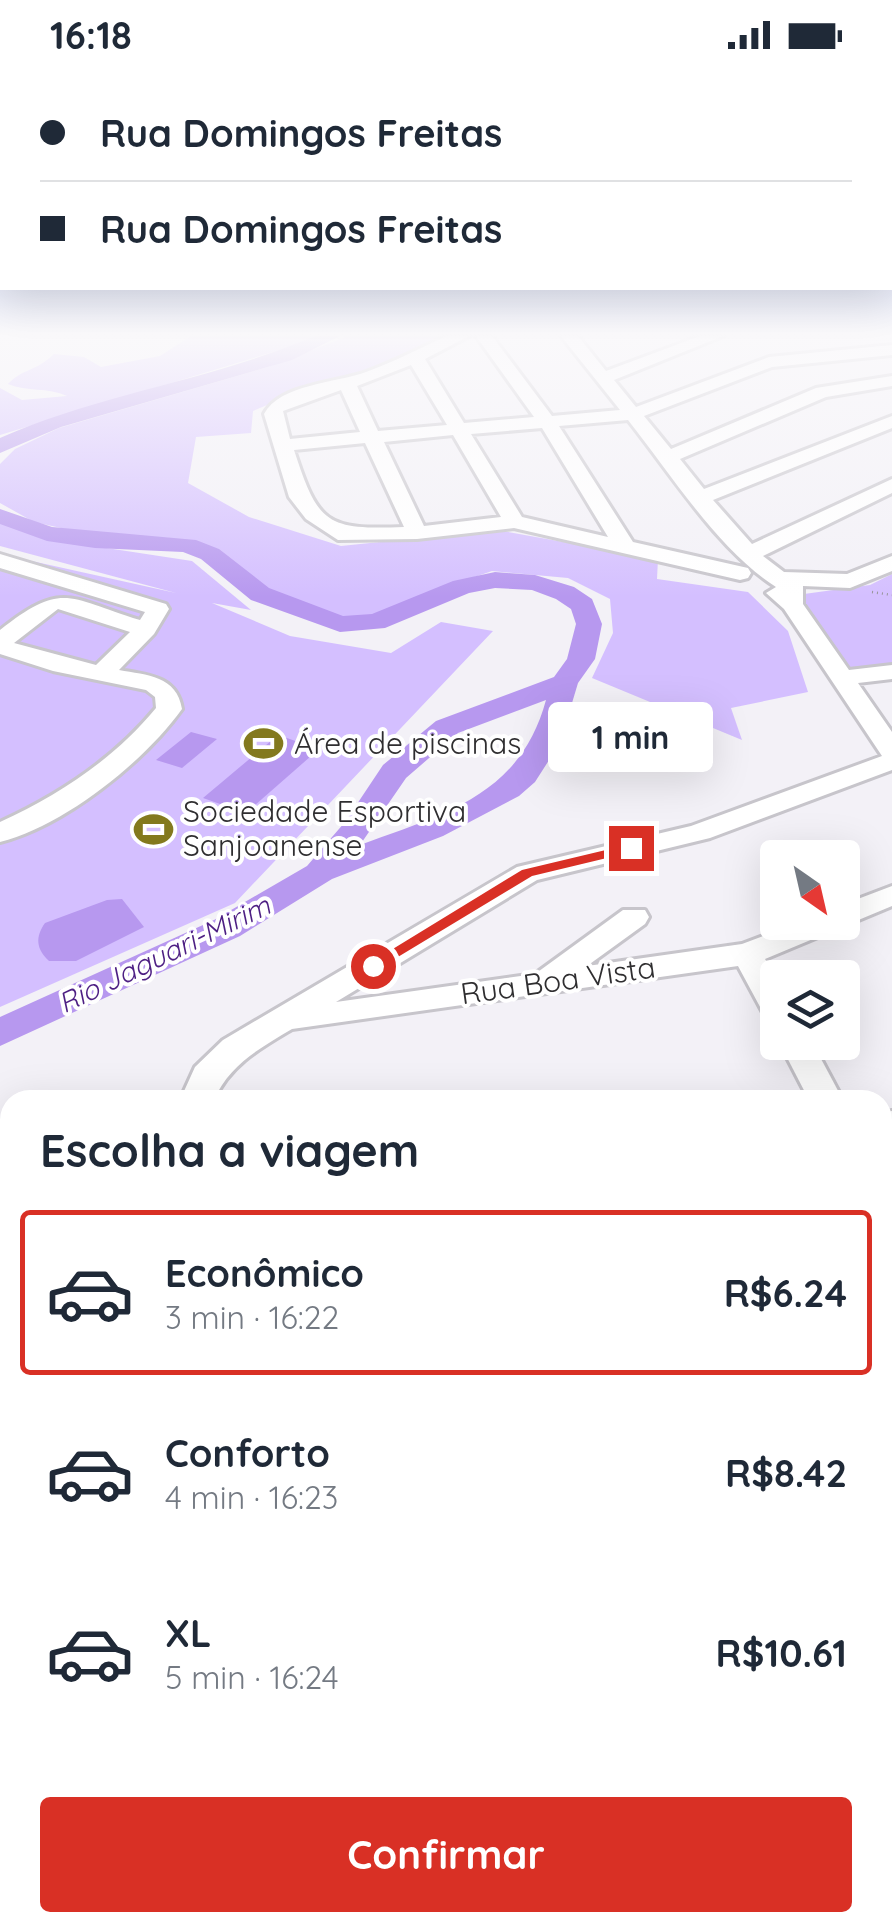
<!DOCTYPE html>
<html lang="pt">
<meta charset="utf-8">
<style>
:root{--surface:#fff;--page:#f6f6f7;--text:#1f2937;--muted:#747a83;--line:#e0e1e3;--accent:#d93025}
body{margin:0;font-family:Quicksand,sans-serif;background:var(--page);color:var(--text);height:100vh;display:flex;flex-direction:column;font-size:38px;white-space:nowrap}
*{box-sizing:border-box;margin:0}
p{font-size:32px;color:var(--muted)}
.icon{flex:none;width:55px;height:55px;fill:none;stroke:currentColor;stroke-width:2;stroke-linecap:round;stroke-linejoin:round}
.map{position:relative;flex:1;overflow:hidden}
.drawer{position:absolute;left:0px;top:1020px;width:892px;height:842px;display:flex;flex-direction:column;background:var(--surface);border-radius:30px 30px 0 0;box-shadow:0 10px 40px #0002}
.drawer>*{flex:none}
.guide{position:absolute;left:0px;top:0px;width:892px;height:220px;box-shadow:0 10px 40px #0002;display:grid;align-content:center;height:220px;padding:0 40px;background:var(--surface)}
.needle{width:65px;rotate:146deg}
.tools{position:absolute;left:760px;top:770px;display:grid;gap:20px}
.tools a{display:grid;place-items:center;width:100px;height:100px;border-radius:10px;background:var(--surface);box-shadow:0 10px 40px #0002;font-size:50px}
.end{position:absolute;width:45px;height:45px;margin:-22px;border:12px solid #d93025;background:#fff;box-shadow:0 0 0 5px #fff}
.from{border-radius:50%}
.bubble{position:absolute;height:70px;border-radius:10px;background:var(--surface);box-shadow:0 10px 40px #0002;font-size:32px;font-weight:800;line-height:70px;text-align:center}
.guide b{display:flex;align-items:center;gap:35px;height:95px;font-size:38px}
.guide b+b{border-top:2px solid var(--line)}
.guide i{width:25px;height:25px;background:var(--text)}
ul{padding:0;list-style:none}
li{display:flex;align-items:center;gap:30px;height:165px;margin:0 20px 15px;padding:0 20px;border:5px solid transparent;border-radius:10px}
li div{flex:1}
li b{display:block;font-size:38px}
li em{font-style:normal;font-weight:800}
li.current{border-color:var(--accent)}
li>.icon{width:90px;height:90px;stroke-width:1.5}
h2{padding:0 40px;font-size:45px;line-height:120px}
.primary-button{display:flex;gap:20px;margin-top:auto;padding:20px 40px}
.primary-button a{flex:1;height:115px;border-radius:10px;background:var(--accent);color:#fff;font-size:40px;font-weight:800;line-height:115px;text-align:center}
.status{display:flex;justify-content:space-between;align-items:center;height:70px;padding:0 50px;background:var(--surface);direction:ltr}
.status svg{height:28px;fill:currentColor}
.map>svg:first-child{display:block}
.green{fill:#d4bfff}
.water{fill:#b798ef}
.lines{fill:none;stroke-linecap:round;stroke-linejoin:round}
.river{fill:#b798ef;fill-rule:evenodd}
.minor-casing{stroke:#c7c5cb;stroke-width:6}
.path{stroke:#969498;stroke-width:2.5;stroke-dasharray:1 4;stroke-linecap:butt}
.minor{fill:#fff;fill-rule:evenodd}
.wall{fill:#9d9ba1}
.shaded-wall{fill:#7f7e83}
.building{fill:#b6b4bb;stroke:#7f7e83;stroke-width:2.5}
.route{fill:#d93025}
.labels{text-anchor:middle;stroke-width:8;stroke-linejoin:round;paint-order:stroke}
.far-water-label{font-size:28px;font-style:italic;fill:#4d1f83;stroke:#fff}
.poi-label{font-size:30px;fill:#2f2e30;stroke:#fff;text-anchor:start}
.street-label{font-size:30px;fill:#2f2e30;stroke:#fff}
</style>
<div class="status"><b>16:18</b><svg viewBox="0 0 49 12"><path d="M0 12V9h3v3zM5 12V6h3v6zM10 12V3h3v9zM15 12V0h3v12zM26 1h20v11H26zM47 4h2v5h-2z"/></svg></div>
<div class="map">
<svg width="892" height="1861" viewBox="0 0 892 1861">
<rect width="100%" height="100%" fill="#f3f1f7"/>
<g class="green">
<path d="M191,266h122l-7,6 -306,93v-47l22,12 45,-4c-19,-9 -40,-4 -59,-12 17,-17 26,-11 46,-30l30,3 17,10 59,-11z"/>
<path d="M348,266h101l-91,38 -60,18 -45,19 -2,22 -55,4 -8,46 61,34 92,29 156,-16 161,29 -1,20 91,13 40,39 20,61 -77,16 11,32 -150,-62 21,-45 -3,-34 -42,-21 -76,-7 -78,27 -31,16 -45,6 -63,-25 -57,-46 -48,-11 -73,-2 -63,-14 -34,-19v-39l15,-15 44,-21 209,-61z"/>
<path d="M0,452l41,16 151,23 59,49 -39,-7 78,33 101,17 50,-31 52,9 -258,272 -235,104v-453l176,39 -176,-47z"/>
<path d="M892,504v90l-43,6 -47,-68 2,-8 66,-9z"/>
<path d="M10,1518v334h272v9h-282v-341z"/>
<path d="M883,1710l9,11v140h-317l-1,-8 308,-1z"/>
</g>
<g class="water">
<path d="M191,662l26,7 -35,29 -26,-8z"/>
<path d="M278,665l41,14 -73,64 -43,-15z"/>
<path d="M122,829l22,28 -68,34h-27c-13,-12 -14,-24 -4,-38l62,-23z"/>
</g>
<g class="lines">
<g class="river">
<path d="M315,266h25l-48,24 -231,67 -61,26v-15c101,-45 213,-58 315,-102z"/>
<path d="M0,439l52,18 144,13 23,9 50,39 74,28 29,-2 81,-33 42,-9 40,3 39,12 18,12 10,25 -7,35 -17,24 -18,60 -25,39 -16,14 -76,40 -111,43 -92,57 -240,110v-29l214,-97 93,-54 38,-44 38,-57 53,-44 118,-44 13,-18 9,-35 -5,-15 -15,-10 -24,-9 -37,-2 -26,5 -84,35 -45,4 -89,-32 -50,-41 -18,-7 -88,-4 -48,-7 -47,-17zM546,630c-26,96 -102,114 -186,145l46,-67 52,-45z"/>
</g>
<defs>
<g id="minor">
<path d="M447,266h22l-44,23 39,64 70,-6 -58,-81h16l60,80 68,-6 -59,-74h17l28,35 94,-35h23l-109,44 22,27 133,-50 123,-12v10l-120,12 -128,49 27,33 145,-61 76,-12v10l-66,11 -146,62 24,30 188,-73v12l-179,72 39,44 140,-65v14l-129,63 21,16 63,2 45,-18v15l-42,17 -47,-2v18l46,66 43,-5v14l-34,4 34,49v38l-182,68 -173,42 -201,122 199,-28 88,-64h22l4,7 -4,7 -58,42 155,-22 58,-22h42v-17l50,-19v20l-127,53 13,21v41l-12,-3 -28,-52 -446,63c-32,19 -63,36 -78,71h-34l15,-33 28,-27 294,-173 174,-41 191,-70 -98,-147 -18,-16 10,-6c-58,-37 -105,-113 -148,-167l-69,6 74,116 115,26 3,5 -3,5 -8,2 -226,-52 -97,11 -79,1 -32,-21 -17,-22 -25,-83c16,-30 72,-31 102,-42 28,-10 54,-24 81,-36zM411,295l36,60 -69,6 -21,-45zM341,320l19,42 -70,7 -7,-28zM542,358l66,109 -86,-20 -51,-83zM453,365l48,82 -77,9 -40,-84zM365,373l39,84c-78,3 -86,-3 -110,-77z"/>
<path d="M0,484l166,50 3,5 -15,25 -35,36c28,5 58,6 63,39 -38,53 -118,117 -182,133v-20c59,-27 114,-63 156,-114l-1,-11 -9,-7 -93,-19 -53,-17v-24c63,-50 68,-32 140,-10l5,-8 -145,-44zM58,539l72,23 -34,33 -82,-22z"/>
<path d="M779,972h33l31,58h-34z"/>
<path d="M892,1041v26l-10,2v-26z"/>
<path d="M882,1108l10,3v41l-10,-3z"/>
<path d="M892,1300v36l-10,2v-37z"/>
<path d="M10,1470v44l-10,2v-44z"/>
<path d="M882,1639l10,4v57l-10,-4z"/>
</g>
</defs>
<use href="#minor" class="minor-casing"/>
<path class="path" d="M872,522l20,3"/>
<use href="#minor" class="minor"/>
</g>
<path class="wall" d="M10,1066v401l-10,1v-400z"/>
<g class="shaded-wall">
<path d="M0,1445l9,21 -9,2z"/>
<path d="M10,1447v15l-6,-14z"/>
</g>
<path class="building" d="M10,1066v381l-6,1 -4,-4v-376z"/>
<linearGradient id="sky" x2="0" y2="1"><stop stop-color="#94a9eb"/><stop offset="0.5" stop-color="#faf9fb"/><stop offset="1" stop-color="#faf9fb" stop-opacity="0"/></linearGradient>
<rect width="892" height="527" fill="url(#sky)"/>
<path class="route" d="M631,774l7,4 -2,3 -104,25 -154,93 -13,-3 157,-96z"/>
<defs>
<symbol id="stadium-bare" viewBox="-9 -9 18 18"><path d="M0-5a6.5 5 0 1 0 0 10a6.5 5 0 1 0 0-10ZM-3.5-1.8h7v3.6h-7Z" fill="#83791e" stroke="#fff" stroke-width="2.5" paint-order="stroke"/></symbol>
</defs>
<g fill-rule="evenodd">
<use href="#stadium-bare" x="236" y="646" width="55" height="55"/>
<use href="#stadium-bare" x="126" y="732" width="55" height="55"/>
</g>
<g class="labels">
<g class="far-water-label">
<text transform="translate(164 884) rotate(-26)" y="10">Rio Jaguari-Mirim</text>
</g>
<g class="poi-label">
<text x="294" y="684">Área de piscinas</text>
<text x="183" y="752">Sociedade Esportiva<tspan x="183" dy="34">Sanjoanense</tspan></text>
</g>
<g class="street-label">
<text transform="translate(558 911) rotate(-8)" y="10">Rua Boa Vista</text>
</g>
</g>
</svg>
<div class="tools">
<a><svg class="needle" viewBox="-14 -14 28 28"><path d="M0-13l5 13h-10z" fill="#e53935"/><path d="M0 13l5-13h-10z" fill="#747a83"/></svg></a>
<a><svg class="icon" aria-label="layers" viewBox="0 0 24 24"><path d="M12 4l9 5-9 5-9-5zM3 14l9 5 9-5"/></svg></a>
</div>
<i class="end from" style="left:373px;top:896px"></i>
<i class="end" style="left:631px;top:778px"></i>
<div class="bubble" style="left:548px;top:632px;width:165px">1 min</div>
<div class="guide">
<b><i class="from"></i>Rua Domingos Freitas</b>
<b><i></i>Rua Domingos Freitas</b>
</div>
<section class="drawer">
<h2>Escolha a viagem</h2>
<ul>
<li class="current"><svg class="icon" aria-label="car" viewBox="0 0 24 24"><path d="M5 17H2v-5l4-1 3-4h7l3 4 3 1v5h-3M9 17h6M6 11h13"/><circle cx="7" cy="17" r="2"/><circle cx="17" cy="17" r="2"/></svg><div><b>Econômico</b><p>3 min · 16:22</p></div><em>R$6.24</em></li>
<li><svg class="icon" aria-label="car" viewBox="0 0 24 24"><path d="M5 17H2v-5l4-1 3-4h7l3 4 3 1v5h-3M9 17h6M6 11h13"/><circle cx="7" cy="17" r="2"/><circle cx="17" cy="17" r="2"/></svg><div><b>Conforto</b><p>4 min · 16:23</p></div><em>R$8.42</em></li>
<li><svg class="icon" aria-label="car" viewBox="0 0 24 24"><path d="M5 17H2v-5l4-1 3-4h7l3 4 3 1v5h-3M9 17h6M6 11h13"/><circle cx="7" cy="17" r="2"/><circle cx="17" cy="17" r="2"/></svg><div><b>XL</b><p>5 min · 16:24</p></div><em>R$10.61</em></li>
</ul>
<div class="primary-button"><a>Confirmar</a></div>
</section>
</div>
